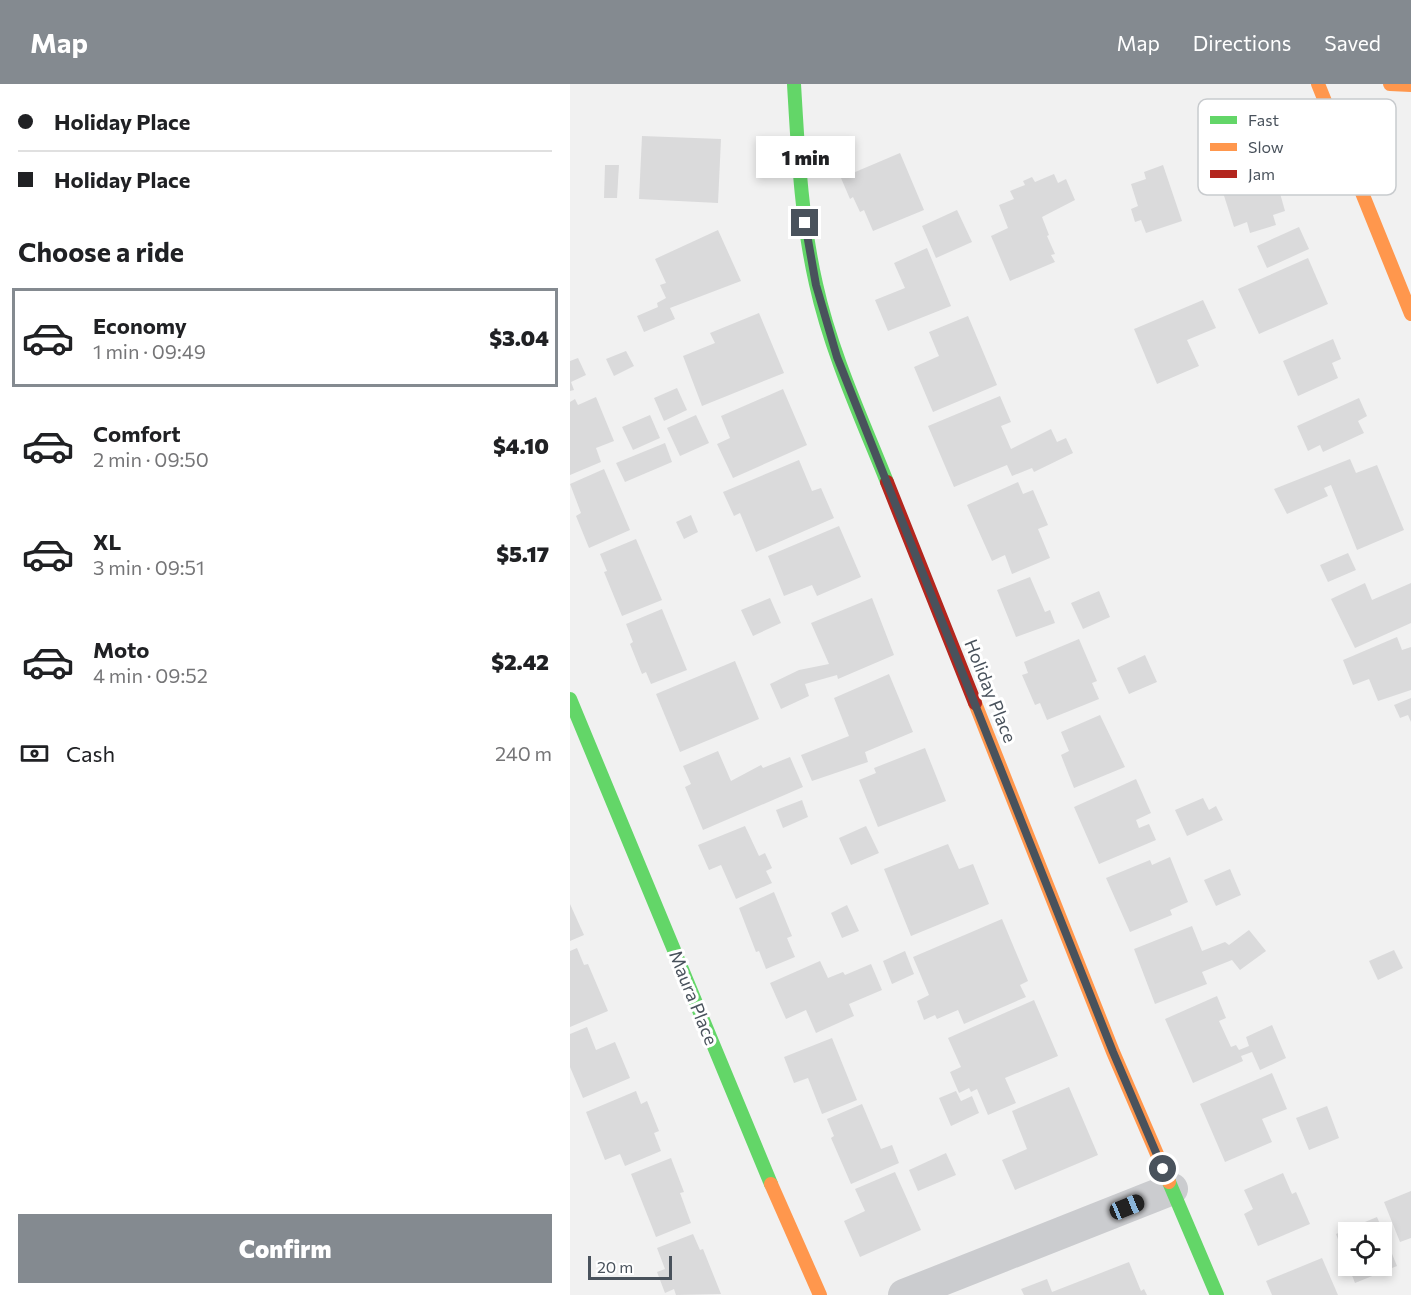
<!DOCTYPE html>
<meta charset="utf-8">
<style>
:root{--surface:#fff;--page:#f2f2f2;--text:#202124;--muted:#757577;--line:#e0e0e0;--accent:#848a90}
body{margin:0;font-family:Commissioner,sans-serif;background:var(--page);color:var(--text);height:100vh;display:flex;flex-direction:column;font-size:22px;white-space:nowrap}
*{box-sizing:border-box;margin:0}
p{font-size:20px;color:var(--muted)}
.icon{flex:none;width:33px;height:33px;fill:none;stroke:currentColor;stroke-width:2;stroke-linecap:round;stroke-linejoin:round}
.map{position:relative;flex:1;overflow:hidden}
.panel{display:flex;flex-direction:column;background:var(--surface);width:570px}
.panel>*{flex:none}
.guide{display:grid;align-content:center;height:132px;padding:0 18px;background:var(--surface)}
.tools{position:absolute;left:768px;top:1138px;display:grid;gap:12px}
.tools a{display:grid;place-items:center;width:54px;height:54px;border-radius:0px;background:var(--surface);box-shadow:0 3px 9px #0003;font-size:30px}
.scale{position:absolute;left:18px;bottom:15px;width:84px;box-sizing:border-box;padding-left:6px;border:3px solid #49525c;border-top:0;font-size:16px;line-height:21px;white-space:nowrap;color:#49525c;-webkit-text-stroke:4px #fff;paint-order:stroke}
.end{position:absolute;width:27px;height:27px;margin:-14px;border:8px solid #49525c;background:#fff;box-shadow:0 0 0 3px #fff}
.from{border-radius:50%}
.bubble{position:absolute;height:42px;border-radius:0px;background:var(--surface);box-shadow:0 3px 9px #0003;font-size:20px;font-weight:800;line-height:42px;text-align:center}
.car{position:absolute;width:18px;height:36px;margin:-18px -9px;border-radius:8px;box-shadow:0 0 4px 2px #0007;background:linear-gradient(#222 24%,#8ab4d8 0 40%,#222 0 76%,#8ab4d8 0 86%,#222 0)}
.guide b{display:flex;align-items:center;gap:21px;height:57px;font-size:22px}
.guide b+b{border-top:2px solid var(--line)}
.guide i{width:15px;height:15px;background:var(--text)}
ul{padding:0;list-style:none}
li{display:flex;align-items:center;gap:18px;height:99px;margin:0 12px 9px;padding:0 6px;border:3px solid transparent;border-radius:0px}
li div{flex:1}
li b{display:block;font-size:22px}
li em{font-style:normal;font-weight:800}
li.current{border-color:var(--accent)}
li>.icon{width:54px;height:54px;stroke-width:1.5}
h2{padding:0 18px;font-size:27px;line-height:72px}
.pay{display:flex;align-items:center;gap:15px;height:66px;padding:0 18px;font-size:22px}
.pay p{margin-inline-start:auto}
.cta{display:flex;gap:12px;margin-top:auto;padding:12px 18px}
.cta a{flex:1;height:69px;border-radius:0px;background:var(--accent);color:#fff;font-size:24px;font-weight:800;line-height:69px;text-align:center}
header{display:flex;align-items:center;gap:36px;box-sizing:border-box;height:84px;padding:0 30px;background:var(--accent);color:#fff}
header strong{font-size:28px}
nav{display:flex;gap:33px;margin-inline-start:auto;font-size:21px}
main{display:flex;flex:1;min-height:0}
.map>svg:first-child{display:block}
.building{fill:#dadadb;fill-rule:evenodd}
.lines{fill:none;stroke-linecap:round;stroke-linejoin:round}
.street{stroke:#cbcccf;stroke-width:32}
.fast{stroke:#63d668;stroke-width:14}
.slow{stroke:#ff974d;stroke-width:14}
.jam{stroke:#b3261e;stroke-width:14}
.route{stroke:#49525c;stroke-width:8}
.labels{text-anchor:middle;stroke-width:6;stroke-linejoin:round;paint-order:stroke}
.street-label{font-size:18px;fill:#49525c;stroke:#fff}
.key{fill:#fff;stroke:#c8cbce;stroke-width:1.5}
.key-label{font-size:16px;fill:#49525c}
</style>
<header>
<strong>Map</strong>
<nav><a>Map</a><a>Directions</a><a>Saved</a></nav>
</header>
<main>
<section class="panel">
<div class="guide">
<b><i class="from"></i>Holiday Place</b>
<b><i></i>Holiday Place</b>
</div>
<h2>Choose a ride</h2>
<ul>
<li class="current"><svg class="icon" aria-label="car" viewBox="0 0 24 24"><path d="M5 17H2v-5l4-1 3-4h7l3 4 3 1v5h-3M9 17h6M6 11h13"/><circle cx="7" cy="17" r="2"/><circle cx="17" cy="17" r="2"/></svg><div><b>Economy</b><p>1 min · 09:49</p></div><em>$3.04</em></li>
<li><svg class="icon" aria-label="car" viewBox="0 0 24 24"><path d="M5 17H2v-5l4-1 3-4h7l3 4 3 1v5h-3M9 17h6M6 11h13"/><circle cx="7" cy="17" r="2"/><circle cx="17" cy="17" r="2"/></svg><div><b>Comfort</b><p>2 min · 09:50</p></div><em>$4.10</em></li>
<li><svg class="icon" aria-label="car" viewBox="0 0 24 24"><path d="M5 17H2v-5l4-1 3-4h7l3 4 3 1v5h-3M9 17h6M6 11h13"/><circle cx="7" cy="17" r="2"/><circle cx="17" cy="17" r="2"/></svg><div><b>XL</b><p>3 min · 09:51</p></div><em>$5.17</em></li>
<li><svg class="icon" aria-label="car" viewBox="0 0 24 24"><path d="M5 17H2v-5l4-1 3-4h7l3 4 3 1v5h-3M9 17h6M6 11h13"/><circle cx="7" cy="17" r="2"/><circle cx="17" cy="17" r="2"/></svg><div><b>Moto</b><p>4 min · 09:52</p></div><em>$2.42</em></li>
</ul>
<div class="pay"><svg class="icon" aria-label="cash" viewBox="0 0 24 24"><path d="M3 7h18v10H3z"/><circle cx="12" cy="12" r="2"/></svg>Cash<p>240 m</p></div>
<div class="cta"><a>Confirm</a></div>
</section>
<div class="map">
<svg width="841" height="1211" viewBox="0 0 841 1211">
<rect width="100%" height="100%" fill="#f1f1f1"/>
<g class="building">
<path d="M72,52l79,3 -3,64 -79,-4z"/>
<path d="M330,69l24,57 -51,21 -9,-21 -4,2 -7,-15 -3,2 -9,-21z"/>
<path d="M35,81h14l-2,33h-13z"/>
<path d="M593,81l19,56 -36,12 -5,-13 -6,2 -4,-13 7,-3 -7,-22 15,-5 -2,-7z"/>
<path d="M484,90l4,9 8,-4 9,21 -33,17 7,18 -2,1 8,18 -4,1 4,7 -45,19 -19,-45 17,-8 -9,-23 15,-6 -4,-8 15,-6 -2,-4 9,-4 3,5z"/>
<path d="M669,90l2,7 17,-5 3,8 15,-5 9,32 -12,4 3,10 -26,8 -3,-11 -13,5 -15,-47z"/>
<path d="M387,126l15,32 -36,16 -14,-32z"/>
<path d="M729,143l10,22 -42,19 -10,-22z"/>
<path d="M148,146l23,51 -71,27 5,11 -31,13 -7,-16 21,-9 -1,-4 9,-5 -6,-13 6,-2 -11,-24z"/>
<path d="M357,164l24,58 -63,25 -13,-31 30,-12 -11,-25z"/>
<path d="M738,174l20,46 -69,30 -21,-45z"/>
<path d="M633,216l13,28 -29,12 12,26 -42,18 -23,-55z"/>
<path d="M189,229l25,60 -82,33 -19,-50 32,-13 -5,-10z"/>
<path d="M398,232l29,69 -64,27 -19,-45 25,-11 -10,-24z"/>
<path d="M763,255l8,20 -9,4 6,15 -40,18 -15,-35z"/>
<path d="M56,267l8,15 -20,10 -8,-17z"/>
<path d="M8,274l8,17 -15,7 3,8 -4,1v-30z"/>
<path d="M107,304l10,22 -23,11 -10,-23z"/>
<path d="M213,305l24,56 -74,33 -16,-34 13,-6 -9,-22z"/>
<path d="M430,312l11,26 -10,4 10,23 40,-20 6,13 9,-4 7,15 -39,19 -2,-4 -20,8 -5,-11 -53,22 -26,-61z"/>
<path d="M26,313l18,44 -18,7 5,14 -31,13v-73l5,-3 3,6z"/>
<path d="M789,314l8,18 -9,5 6,12 -41,19 -3,-7 -12,6 -11,-25z"/>
<path d="M80,331l10,23 -27,12 -11,-23z"/>
<path d="M126,331l13,28 -29,13 -13,-28z"/>
<path d="M95,359l7,19 -47,20 -9,-19z"/>
<path d="M780,375l6,14 21,-8 27,65 -47,20 -26,-65 -7,3 4,8 -41,18 -13,-25z"/>
<path d="M229,376l13,31 9,-3 13,30 -78,34 -16,-39 -6,3 -11,-24z"/>
<path d="M34,385l26,61 -41,18 -13,-32 5,-3 -11,-29z"/>
<path d="M448,398l5,12 10,-4 15,35 -10,4 12,29 -38,16 -7,-19 -13,6 -25,-56z"/>
<path d="M121,431l7,17 -14,7 -8,-17z"/>
<path d="M269,442l22,51 -44,19 -5,-11 -28,11 -16,-40z"/>
<path d="M66,455l26,61 -40,16 -18,-44 3,-1 -7,-17z"/>
<path d="M778,469l8,17 -28,12 -8,-17z"/>
<path d="M460,493l15,35 5,-2 5,13 -39,14 -19,-47z"/>
<path d="M795,499l7,17 39,-17v40l-56,25 -24,-49z"/>
<path d="M529,507l11,26 -27,12 -12,-26z"/>
<path d="M200,514l11,25 -28,13 -12,-26z"/>
<path d="M302,514l22,57 -56,24 -1,-4 -32,9 4,12 -28,13 -11,-25 29,-14 30,-6 -18,-41z"/>
<path d="M92,525l25,61 -36,14 -5,-12 -4,2 -12,-30 3,-2 -7,-18z"/>
<path d="M827,553l5,13 9,-3v43l-33,11 -9,-22 -16,6 -10,-25z"/>
<path d="M509,555l18,42 -5,2 7,16 -52,21 -7,-17 -5,2 -13,-30 6,-2 -4,-11z"/>
<path d="M575,571l12,27 -28,12 -12,-26z"/>
<path d="M165,577l24,58 -79,33 -24,-58z"/>
<path d="M319,590l24,58 -48,20 3,10 -56,19 -11,-26 48,-19 -15,-38z"/>
<path d="M841,614v24l-3,-7 -8,3 -6,-13z"/>
<path d="M530,631l25,52 -51,21 -13,-33 8,-4 -8,-19z"/>
<path d="M355,664l21,53 -68,26 -19,-47 17,-7 -2,-5z"/>
<path d="M148,667l13,30 30,-16 2,3 27,-11 13,30 -100,43 -18,-43 6,-3 -8,-18z"/>
<path d="M566,695l15,34 -15,7 3,8 10,-4 7,16 -57,24 -25,-57z"/>
<path d="M633,714l6,12 7,-4 7,14 -36,16 -12,-26z"/>
<path d="M232,716l6,17 -25,11 -7,-18z"/>
<path d="M175,742l14,30 6,-3 7,15 -6,3 6,12 -36,16 -15,-34 -12,5 -11,-25z"/>
<path d="M296,742l13,27 -28,12 -12,-27z"/>
<path d="M378,760l11,25 14,-5 16,40 -78,32 -27,-67z"/>
<path d="M600,773l18,45 -18,8 2,5 -42,17 -24,-54 44,-18 2,5z"/>
<path d="M660,785l11,26 -25,11 -12,-26z"/>
<path d="M204,808l18,44 -5,2 8,19 -29,12 -7,-18 -3,1 -17,-44z"/>
<path d="M0,820l14,31 -14,6z"/>
<path d="M277,821l12,26 -17,7 -11,-25z"/>
<path d="M432,835l26,62 -8,4 6,12 -62,27 -6,-14 -21,9 -2,-4 -11,5 -7,-19 12,-6 -16,-38z"/>
<path d="M622,842l10,25 23,-9 4,3 20,-15 17,21 -26,19 -8,-10 -30,12 5,12 -52,20 -21,-55z"/>
<path d="M7,864l7,17 4,-1 20,47 -38,16v-76z"/>
<path d="M824,866l9,18 -25,12 -9,-19z"/>
<path d="M335,867l9,23 -22,10 -9,-23z"/>
<path d="M250,877l8,17 15,-6 2,3 26,-11 11,26 -33,14 5,12 -38,17 -10,-23 -20,9 -16,-36z"/>
<path d="M647,912l9,22 -7,3 12,26 5,-2 3,5 10,-4 -3,-9 26,-12 14,33 -26,12 -8,-18 -11,4 2,5 -50,22 -28,-64z"/>
<path d="M464,916l24,56 -53,22 11,25 -28,12 -11,-26 -6,3 -2,-4 -10,5 -9,-21 11,-5 -13,-29z"/>
<path d="M17,943l9,23 19,-8 15,36 -47,20 -13,-31v-33z"/>
<path d="M262,954l25,62 -35,14 -14,-36 -14,5 -10,-26z"/>
<path d="M702,989l15,36 -25,10 10,23 -47,20 -25,-58z"/>
<path d="M499,1003l29,68 -83,35 -13,-30 25,-11 -15,-38z"/>
<path d="M66,1007l5,13 6,-3 12,30 -5,2 7,18 -36,15 -5,-12 -15,6 -19,-48z"/>
<path d="M386,1007l5,10 11,-5 7,17 -28,13 -12,-28z"/>
<path d="M292,1020l19,45 11,-4 7,18 -48,21 -20,-46 3,-2 -7,-17z"/>
<path d="M757,1022l12,32 -30,12 -13,-32z"/>
<path d="M376,1069l10,22 -38,16 -9,-21z"/>
<path d="M101,1074l13,34 -4,1 11,30 -35,14 -25,-63z"/>
<path d="M325,1088l26,58 -61,27 -16,-36 21,-10 -10,-22z"/>
<path d="M713,1089l9,21 4,-2 14,32 -52,22 -14,-32 9,-5 -9,-19z"/>
<path d="M841,1107v47l-11,4 -16,-40z"/>
<path d="M807,1133l20,49 -42,17 -19,-49zM778,1149h34v33h-34z"/>
<path d="M123,1150l7,16 3,-1 18,45 -45,1 -2,-6 -9,4 -8,-21 8,-3 -8,-21z"/>
<path d="M752,1174l16,37h-66l-6,-14z"/>
<path d="M559,1178l12,29 3,-2 3,6h-123l-3,-6 26,-10 5,13z"/>
</g>
<g class="lines">
<path class="street" d="M334,1211l268,-106"/>
<g class="fast">
<path d="M224,0c4,67 7,134 22,200 15,68 45,133 71,198"/>
<path d="M0,615l201,485"/>
<path d="M599,1098l48,113"/>
</g>
<g class="slow">
<path d="M748,0l93,230"/>
<path d="M820,0l21,1"/>
<path d="M405,619l138,349 56,130"/>
<path d="M201,1100l49,111"/>
</g>
<path class="jam" d="M317,398l88,221"/>
</g>
<g class="lines">
<path class="route" d="M235,139l11,62 21,72 276,695 50,117"/>
</g>
<g class="labels">
<g class="street-label">
<text transform="translate(420 607) rotate(68)" y="6">Holiday Place</text>
<text transform="translate(123 914) rotate(68)" y="6">Maura Place</text>
</g>
</g>
<rect x="628" y="15" width="198" height="96" rx="9" class="key"/>
<rect x="640" y="32" width="27" height="8" fill="#63d668"/>
<rect x="640" y="59" width="27" height="8" fill="#ff974d"/>
<rect x="640" y="86" width="27" height="8" fill="#b3261e"/>
<g class="key-label">
<text x="678" y="42">Fast</text>
<text x="678" y="69">Slow</text>
<text x="678" y="96">Jam</text>
</g>
</svg>
<div class="tools">
<a><svg class="icon" aria-label="locate" viewBox="0 0 24 24"><circle cx="12" cy="12" r="6"/><path d="M12 2v4M12 18v4M2 12h4M18 12h4"/></svg></a>
</div>
<div class="scale">20 m</div>
<i class="end from" style="left:593px;top:1085px"></i>
<i class="end" style="left:235px;top:139px"></i>
<div class="bubble" style="left:186px;top:52px;width:99px">1 min</div>
<i class="car" style="left:557px;top:1123px;rotate:68deg"></i>
</div>
</main>
